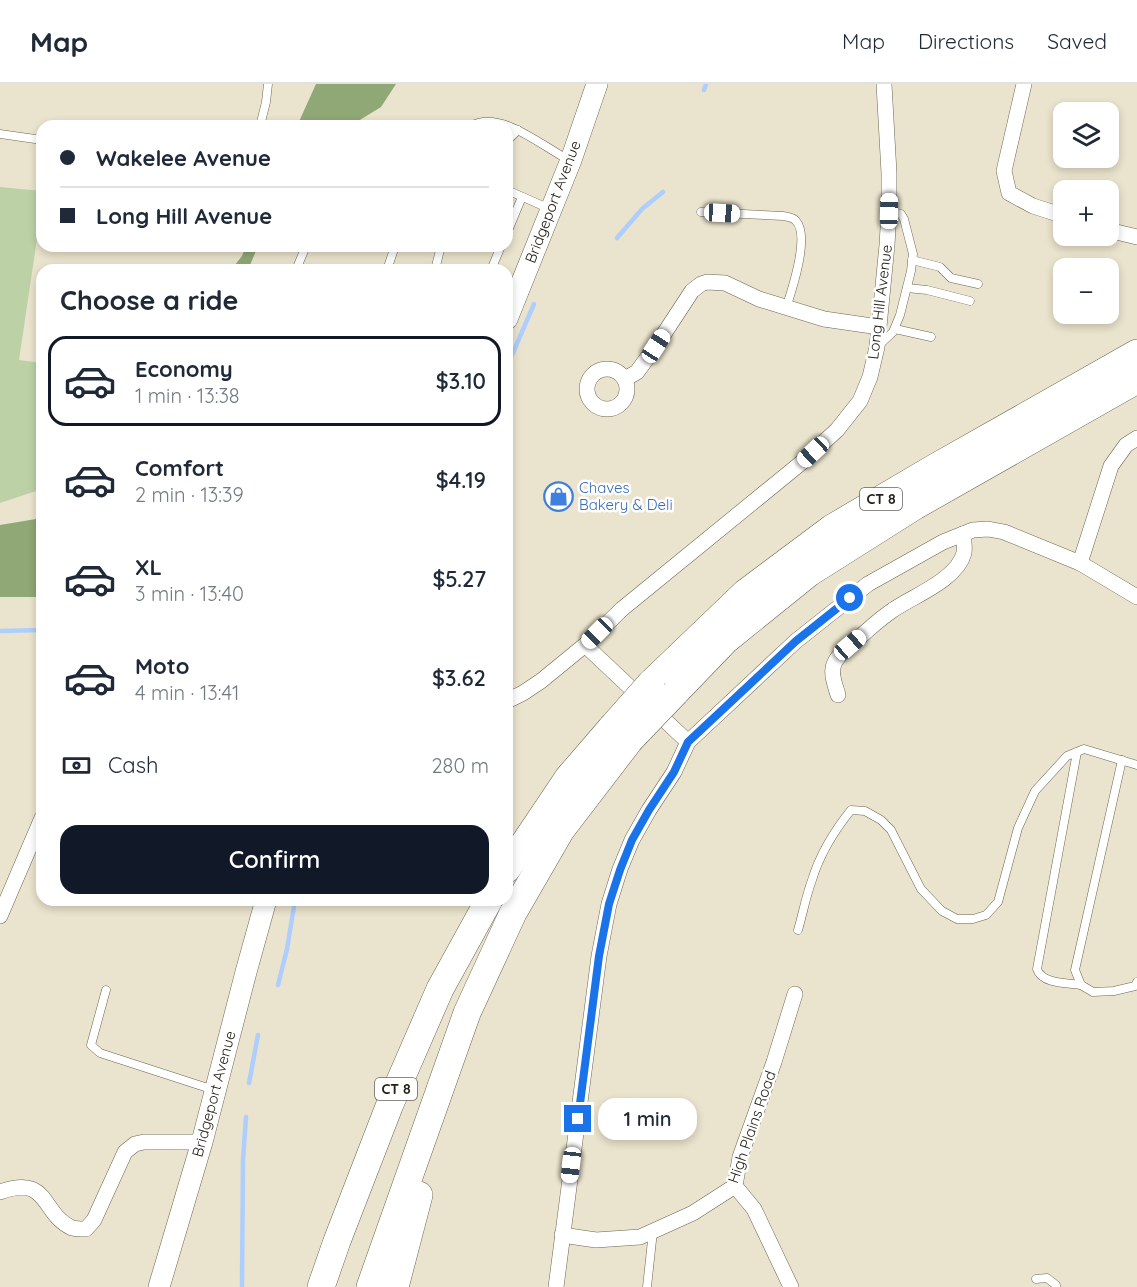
<!DOCTYPE html>
<meta charset="utf-8">
<style>
:root{--surface:#fff;--page:#f2f2f3;--text:#1f2937;--muted:#747a83;--line:#e0e1e3;--accent:#111827}
body{margin:0;font-family:Quicksand,sans-serif;background:var(--page);color:var(--text);height:100vh;display:flex;flex-direction:column;font-size:22px;white-space:nowrap}
*{box-sizing:border-box;margin:0}
p{font-size:20px;color:var(--muted)}
.icon{flex:none;width:33px;height:33px;fill:none;stroke:currentColor;stroke-width:2;stroke-linecap:round;stroke-linejoin:round}
.map{position:relative;flex:1;overflow:hidden}
.details{position:absolute;left:36px;top:180px;width:477px;height:642px;display:flex;flex-direction:column;background:var(--surface);border-radius:18px;box-shadow:0 3px 9px #0003}
.details>*{flex:none}
.top-card{position:absolute;left:36px;top:36px;width:477px;height:132px;border-radius:18px;box-shadow:0 3px 9px #0003;display:grid;align-content:center;height:132px;padding:0 24px;background:var(--surface)}
.buttons{position:absolute;left:1053px;top:18px;display:grid;gap:12px}
.buttons a{display:grid;place-items:center;width:66px;height:66px;border-radius:12px;background:var(--surface);box-shadow:0 3px 9px #0003;font-size:30px}
.end{position:absolute;width:27px;height:27px;margin:-14px;border:8px solid #1a73e8;background:#fff;box-shadow:0 0 0 3px #fff}
.from{border-radius:50%}
.bubble{position:absolute;height:42px;border-radius:18px;background:var(--surface);box-shadow:0 3px 9px #0003;font-size:20px;font-weight:600;line-height:42px;text-align:center}
.car{position:absolute;width:18px;height:36px;margin:-18px -9px;border-radius:8px;box-shadow:0 0 4px 2px #0007;background:linear-gradient(#fff 24%,#345 0 40%,#fff 0 76%,#345 0 86%,#fff 0)}
.top-card b{display:flex;align-items:center;gap:21px;height:57px;font-size:22px}
.top-card b+b{border-top:2px solid var(--line)}
.top-card i{width:15px;height:15px;background:var(--text)}
ul{padding:0;list-style:none}
li{display:flex;align-items:center;gap:18px;height:90px;margin:0 12px 9px;padding:0 12px;border:3px solid transparent;border-radius:18px}
li div{flex:1}
li b{display:block;font-size:22px}
li em{font-style:normal;font-weight:600}
li.on{border-color:var(--accent)}
li>.icon{width:54px;height:54px;stroke-width:1.5}
h2{padding:0 24px;font-size:27px;line-height:72px}
.pay{display:flex;align-items:center;gap:15px;height:66px;padding:0 24px;font-size:22px}
.pay p{margin-inline-start:auto}
.cta{display:flex;gap:12px;margin-top:auto;padding:12px 24px}
.cta a{flex:1;height:69px;border-radius:18px;background:var(--accent);color:#fff;font-size:24px;font-weight:600;line-height:69px;text-align:center}
header{display:flex;align-items:center;gap:36px;box-sizing:border-box;height:84px;padding:0 30px;background:var(--surface);border-bottom:2px solid var(--line)}
header strong{font-size:28px}
nav{display:flex;gap:33px;margin-inline-start:auto;font-size:21px}
.map>svg:first-child{display:block}
.green{fill:#bcd2a6}
.forest{fill:#8fa875}
.lines{fill:none;stroke-linecap:round;stroke-linejoin:round}
.stream{stroke:#aecefe;stroke-width:4.5}
.service-casing{stroke:#6b6552;stroke-width:9}
.minor-casing{stroke:#6b6552;stroke-width:16}
.secondary-casing{stroke:#6b6552;stroke-width:22}
.motorway-casing{stroke:#6b6552;stroke-width:28}
.service{stroke:#fff;stroke-width:8}
.minor{stroke:#fff;stroke-width:15}
.secondary{stroke:#fff;stroke-width:21}
.motorway{stroke:#fff;stroke-width:27}
.motorway-bridge-casing{stroke:#6b6552;stroke-width:28;stroke-linecap:butt}
.motorway-bridge{stroke:#fff;stroke-width:27}
.route{stroke:#1a73e8;stroke-width:8}
.labels{text-anchor:middle;stroke-width:5;stroke-linejoin:round;paint-order:stroke}
.shield{fill:#fff;stroke:#65645e;stroke-width:1.5}
.shield-label{font-size:14px;font-weight:bold;fill:#232119}
.street-label{font-size:15px;fill:#232119;stroke:#fff}
.shop-label{font-size:15px;fill:#366cbe;stroke:#fff;text-anchor:start}
</style>
<header>
<strong>Map</strong>
<nav><a>Map</a><a>Directions</a><a>Saved</a></nav>
</header>
<div class="map">
<svg width="1137" height="1203" viewBox="0 0 1137 1203">
<rect width="100%" height="100%" fill="#eae3cd"/>
<path class="green" d="M0,103l42,4v14l-23,155 23,3v126l-42,14z"/>
<g class="forest">
<path d="M316,0h80l-15,23 -31,19h-53z"/>
<path d="M246,162h12l-10,24h-17l11,-14z"/>
<path d="M42,434v79h-42v-72z"/>
</g>
<g class="lines">
<g class="stream">
<path d="M704,6l2,-6"/>
<path d="M617,154l25,-29 21,-17"/>
<path d="M509,278l25,-58"/>
<path d="M0,547l42,-1"/>
<path d="M278,901l9,-36 8,-49"/>
<path d="M249,999l9,-48"/>
<path d="M242,1203l1,-127 3,-43"/>
</g>
<defs>
<g id="service">
<path d="M260,42l6,-24 2,-18"/>
<path d="M471,42c29,-17 72,21 98,34"/>
<path d="M0,50l42,6"/>
<path d="M507,57l11,-11"/>
<path d="M507,106l43,19"/>
<path d="M701,128l82,4c5,1 10,1 13,5 14,15 -4,69 -10,87"/>
<path d="M507,149l15,-36"/>
<path d="M912,176l28,7 11,11 27,6"/>
<path d="M296,186l10,-24"/>
<path d="M387,186l8,-24"/>
<path d="M435,186l6,-24"/>
<path d="M491,186l10,-24"/>
<path d="M907,204l20,2 43,11"/>
<path d="M895,245l36,8"/>
<path d="M878,262l15,-14 7,-17 11,-44 2,-17 -9,-35 -3,-5 -12,-3"/>
<path d="M1077,668l-40,217c5,15 30,14 44,16"/>
<path d="M1122,676l-47,210 6,15 12,7 21,-1 21,-5 2,-4"/>
<path d="M798,846c5,-17 8,-34 14,-50 8,-26 22,-49 39,-70l14,1 16,9 10,10 30,59 21,22 15,8h16l13,-4 12,-13 20,-74 17,-37 32,-35 17,-7 53,16"/>
<path d="M106,906l-15,55 9,8 114,37"/>
<path d="M1036,1195l11,-1 9,7v2"/>
<path d="M647,1203l6,-56"/>
</g>
<g id="minor">
<path d="M1024,0l-20,87 5,22 24,13 31,10"/>
<path d="M1108,146l29,7"/>
<circle cx="607" cy="305" r="20"/>
<path d="M625,295l12,-7 19,-26 36,-55 9,-7 6,-2 18,1 34,16 65,20 55,8"/>
<path d="M1080,479l31,-97 15,-21 11,-7"/>
<path d="M585,561l103,97"/>
<path d="M838,611c-2,-8 -7,-18 -5,-27 1,-9 13,-20 20,-25 13,-11 26,-24 40,-33 20,-14 64,-30 71,-57 1,-6 0,-12 -1,-19"/>
<path d="M507,617l16,-8 18,-12 44,-36 37,-36 179,-146 36,-33 23,-29 10,-24 7,-30 10,-102 2,-34v-38l-5,-89"/>
<path d="M0,832l42,-98"/>
<path d="M735,1102l19,23 37,78"/>
<path d="M0,1108c50,-18 40,21 72,36 4,1 9,1 14,1l8,-9 31,-68 10,-8 9,-2h58"/>
<path d="M562,1151l34,5 44,-3 53,-24 42,-27 5,-29 34,-95 21,-68"/>
<path d="M556,1203l43,-331 10,-52 11,-35 12,-29 17,-30 25,-38 14,-30 108,-101 72,-57 75,-42 30,-12 15,-1 16,3 76,31 57,34"/>
</g>
<g id="secondary">
<path d="M507,235l64,-159 26,-76"/>
<path d="M159,1203l43,-145 44,-170 20,-72"/>
</g>
<g id="motorway">
<path d="M651,599l94,-90 87,-65 102,-60 203,-115"/>
<path d="M675,609l51,-53 83,-67 106,-67 222,-126"/>
<path d="M507,785l61,-91 44,-51"/>
<path d="M321,1203l16,-46 53,-137 50,-115 49,-89"/>
<path d="M370,1203l97,-274 46,-100 48,-83 69,-90"/>
<path d="M395,1203l24,-92"/>
</g>
</defs>
<use href="#service" class="service-casing"/>
<use href="#minor" class="minor-casing"/>
<use href="#secondary" class="secondary-casing"/>
<use href="#motorway" class="motorway-casing"/>
<use href="#service" class="service"/>
<use href="#minor" class="minor"/>
<use href="#secondary" class="secondary"/>
<use href="#motorway" class="motorway"/>
<defs>
<g id="motorway-bridge">
<path d="M612,643l39,-44"/>
<path d="M630,656l45,-47"/>
</g>
</defs>
<use href="#motorway-bridge" class="motorway-bridge-casing"/>
<use href="#motorway-bridge" class="motorway-bridge"/>
</g>
<g class="lines">
<path class="route" d="M578,1035l21,-163 10,-52 11,-34 12,-30 17,-30 25,-38 14,-30 108,-101 54,-43"/>
</g>
<defs>
<symbol id="shop-ring" viewBox="-11 -11 22 22"><circle r="9.5" fill="#fff" stroke="#3f7fe0" stroke-width="1.5"/><path d="M-5-2.5h2.3a2.7 3.5 0 0 1 5.4 0H5L5.5 6h-11ZM-1.5-2.5h3a1.5 2.3 0 0 0-3 0Z" fill="#3f7fe0"/></symbol>
</defs>
<g fill-rule="evenodd">
<use href="#shop-ring" x="542" y="396" width="33" height="33"/>
</g>
<g class="labels">
<g class="shield">
<rect x="860" y="404" width="42" height="22" rx="4.5"/>
<rect x="375" y="994" width="42" height="22" rx="4.5"/>
</g>
<g class="shield-label">
<text x="881" y="420">CT 8</text>
<text x="396" y="1010">CT 8</text>
</g>
<g class="street-label">
<text transform="translate(553 118) rotate(-69)" y="5">Bridgeport Avenue</text>
<text transform="translate(880 218) rotate(-83)" y="5">Long Hill Avenue</text>
<text transform="translate(214 1010) rotate(-75)" y="5">Bridgeport Avenue</text>
<text transform="translate(752 1043) rotate(-71)" y="5">High Plains Road</text>
</g>
<g class="shop-label">
<text x="579" y="409">Chaves<tspan x="579" dy="17">Bakery &amp; Deli</tspan></text>
</g>
</g>
</svg>
<div class="buttons">
<a><svg class="icon" aria-label="layers" viewBox="0 0 24 24"><path d="M12 4l9 5-9 5-9-5zM3 14l9 5 9-5"/></svg></a>
<a>+</a>
<a>−</a>
</div>
<i class="end from" style="left:850px;top:514px"></i>
<i class="end" style="left:578px;top:1035px"></i>
<div class="bubble" style="left:598px;top:1014px;width:99px">1 min</div>
<i class="car" style="left:889px;top:127px;rotate:1deg"></i>
<i class="car" style="left:722px;top:129px;rotate:93deg"></i>
<i class="car" style="left:656px;top:262px;rotate:33deg"></i>
<i class="car" style="left:813px;top:368px;rotate:227deg"></i>
<i class="car" style="left:597px;top:549px;rotate:225deg"></i>
<i class="car" style="left:850px;top:561px;rotate:49deg"></i>
<i class="car" style="left:571px;top:1081px;rotate:187deg"></i>
<div class="top-card">
<b><i class="from"></i>Wakelee Avenue</b>
<b><i></i>Long Hill Avenue</b>
</div>
<section class="details">
<h2>Choose a ride</h2>
<ul>
<li class="on"><svg class="icon" aria-label="car" viewBox="0 0 24 24"><path d="M5 17H2v-5l4-1 3-4h7l3 4 3 1v5h-3M9 17h6M6 11h13"/><circle cx="7" cy="17" r="2"/><circle cx="17" cy="17" r="2"/></svg><div><b>Economy</b><p>1 min · 13:38</p></div><em>$3.10</em></li>
<li><svg class="icon" aria-label="car" viewBox="0 0 24 24"><path d="M5 17H2v-5l4-1 3-4h7l3 4 3 1v5h-3M9 17h6M6 11h13"/><circle cx="7" cy="17" r="2"/><circle cx="17" cy="17" r="2"/></svg><div><b>Comfort</b><p>2 min · 13:39</p></div><em>$4.19</em></li>
<li><svg class="icon" aria-label="car" viewBox="0 0 24 24"><path d="M5 17H2v-5l4-1 3-4h7l3 4 3 1v5h-3M9 17h6M6 11h13"/><circle cx="7" cy="17" r="2"/><circle cx="17" cy="17" r="2"/></svg><div><b>XL</b><p>3 min · 13:40</p></div><em>$5.27</em></li>
<li><svg class="icon" aria-label="car" viewBox="0 0 24 24"><path d="M5 17H2v-5l4-1 3-4h7l3 4 3 1v5h-3M9 17h6M6 11h13"/><circle cx="7" cy="17" r="2"/><circle cx="17" cy="17" r="2"/></svg><div><b>Moto</b><p>4 min · 13:41</p></div><em>$3.62</em></li>
</ul>
<div class="pay"><svg class="icon" aria-label="cash" viewBox="0 0 24 24"><path d="M3 7h18v10H3z"/><circle cx="12" cy="12" r="2"/></svg>Cash<p>280 m</p></div>
<div class="cta"><a>Confirm</a></div>
</section>
</div>
